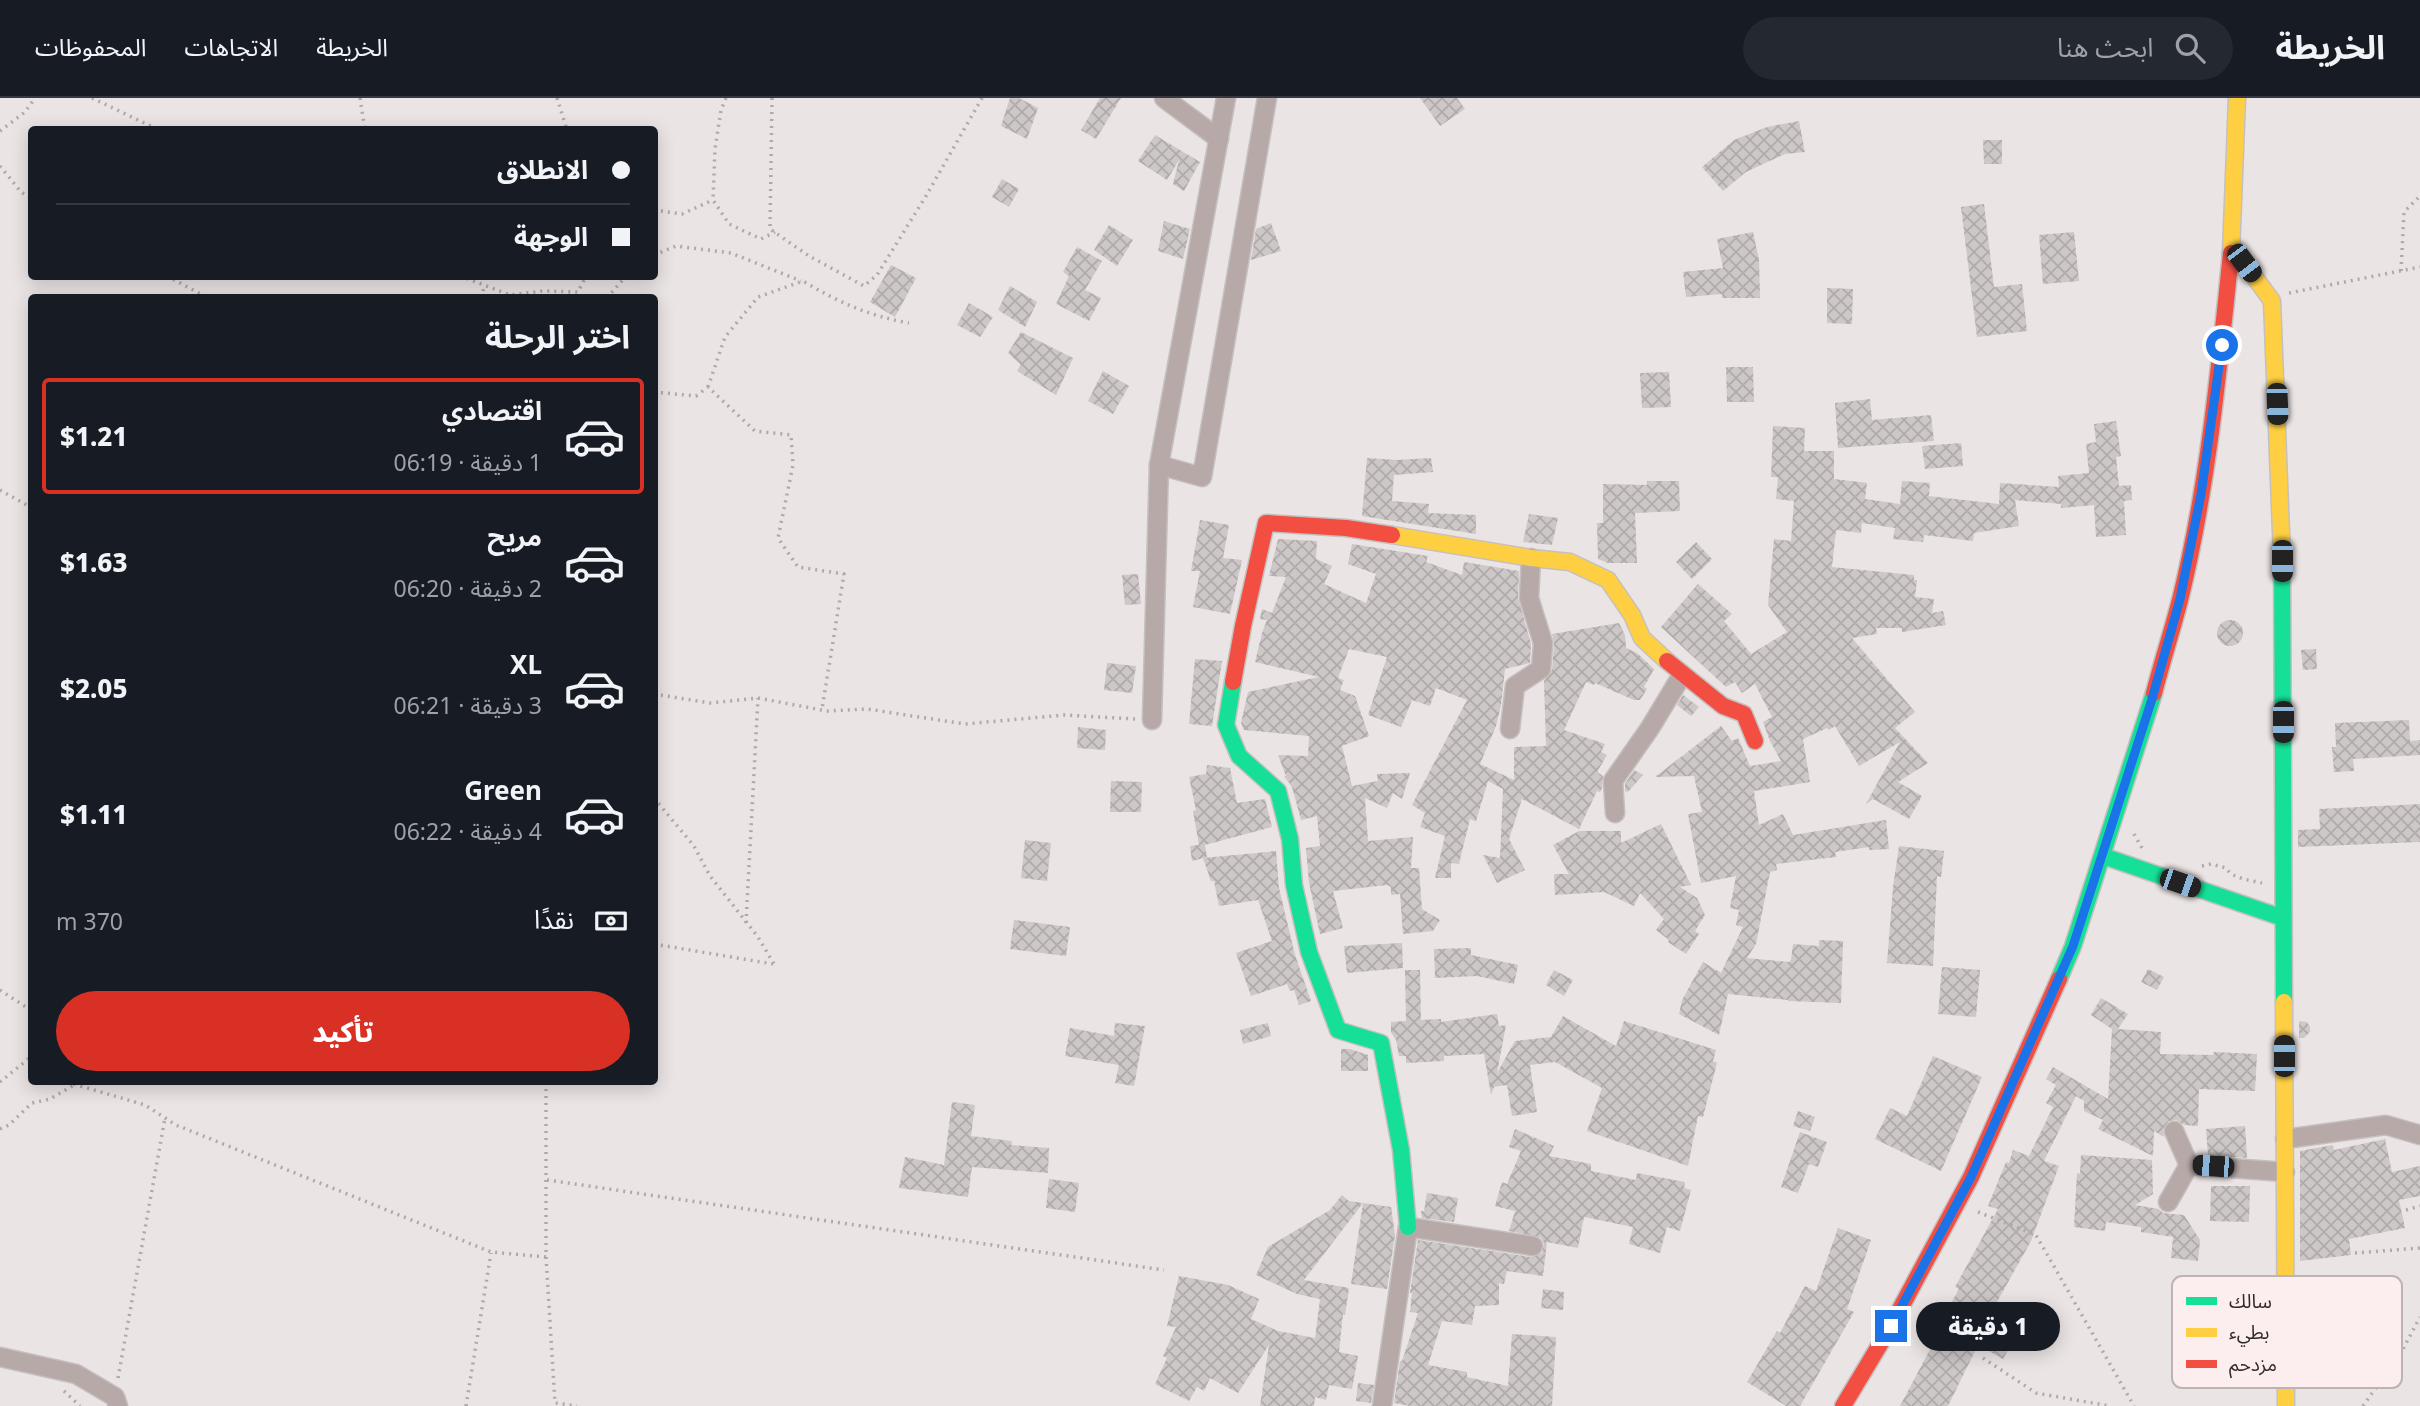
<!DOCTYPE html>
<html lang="ar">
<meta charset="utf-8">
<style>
:root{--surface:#171b24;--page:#242831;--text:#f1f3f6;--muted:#9ea1a6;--line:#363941;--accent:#d93025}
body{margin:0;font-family:"Noto Sans","Noto Sans Arabic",sans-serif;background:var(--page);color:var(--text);direction:rtl;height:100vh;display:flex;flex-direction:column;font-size:26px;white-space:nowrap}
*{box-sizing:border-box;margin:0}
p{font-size:23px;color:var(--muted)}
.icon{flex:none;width:38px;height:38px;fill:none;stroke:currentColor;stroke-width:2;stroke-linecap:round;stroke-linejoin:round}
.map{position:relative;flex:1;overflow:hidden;direction:ltr}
.panel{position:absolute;left:28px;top:196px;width:630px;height:791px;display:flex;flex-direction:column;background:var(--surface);border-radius:7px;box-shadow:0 4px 18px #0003;direction:rtl}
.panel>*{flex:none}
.banner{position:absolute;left:28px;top:28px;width:630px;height:154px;border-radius:7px;box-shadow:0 4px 18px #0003;direction:rtl;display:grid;align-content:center;height:154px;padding:0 28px;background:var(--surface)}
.end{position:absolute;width:32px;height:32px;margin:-16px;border:9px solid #1a73e8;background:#fff;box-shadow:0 0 0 4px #fff}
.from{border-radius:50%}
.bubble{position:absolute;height:49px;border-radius:24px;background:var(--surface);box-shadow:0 4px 18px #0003;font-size:23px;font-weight:800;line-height:49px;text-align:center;direction:rtl}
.car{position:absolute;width:21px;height:42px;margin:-21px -10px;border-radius:9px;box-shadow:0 0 5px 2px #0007;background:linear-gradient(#222 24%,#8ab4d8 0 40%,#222 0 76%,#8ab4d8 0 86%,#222 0)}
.banner b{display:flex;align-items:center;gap:24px;height:66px;font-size:26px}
.banner b+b{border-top:2px solid var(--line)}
.banner i{width:18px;height:18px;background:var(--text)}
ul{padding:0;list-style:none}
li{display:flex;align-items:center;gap:21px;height:116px;margin:0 14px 10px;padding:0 14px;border:4px solid transparent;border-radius:7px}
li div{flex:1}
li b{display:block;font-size:26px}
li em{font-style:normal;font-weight:800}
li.selected{border-color:var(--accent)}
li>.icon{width:63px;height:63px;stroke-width:1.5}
h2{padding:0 28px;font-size:32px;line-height:84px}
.pay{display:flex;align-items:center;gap:18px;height:77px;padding:0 28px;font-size:26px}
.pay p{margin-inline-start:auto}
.cta{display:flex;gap:14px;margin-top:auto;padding:14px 28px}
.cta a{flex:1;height:80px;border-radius:42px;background:var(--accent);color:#fff;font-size:28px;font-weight:800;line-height:80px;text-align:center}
header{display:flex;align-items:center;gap:42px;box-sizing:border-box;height:98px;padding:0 35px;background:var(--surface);border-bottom:2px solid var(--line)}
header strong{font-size:33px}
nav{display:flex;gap:38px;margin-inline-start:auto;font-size:24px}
.search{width:490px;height:63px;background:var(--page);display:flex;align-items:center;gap:18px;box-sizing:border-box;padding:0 24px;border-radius:38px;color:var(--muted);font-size:26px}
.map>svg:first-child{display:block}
.building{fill:url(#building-cross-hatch)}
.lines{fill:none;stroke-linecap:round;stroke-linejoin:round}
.street-casing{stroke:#c5c0c0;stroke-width:21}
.fast-casing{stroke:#c5c0c0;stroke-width:19}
.slow-casing{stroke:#c5c0c0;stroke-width:19}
.jam-casing{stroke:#c5c0c0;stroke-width:19}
.path{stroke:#b1a8a8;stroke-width:3.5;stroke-dasharray:2 5;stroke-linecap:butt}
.street{stroke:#b6a9a8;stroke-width:18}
.fast{stroke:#16e098;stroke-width:16}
.slow{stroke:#ffcf43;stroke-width:16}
.jam{stroke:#f24e42;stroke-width:16}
.route{stroke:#1a73e8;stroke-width:9}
.key{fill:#fceeee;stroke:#beb3b3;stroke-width:2}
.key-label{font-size:19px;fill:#2f2a2a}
</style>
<header>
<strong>الخريطة</strong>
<div class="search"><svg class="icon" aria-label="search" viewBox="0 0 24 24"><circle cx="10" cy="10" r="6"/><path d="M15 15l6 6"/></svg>ابحث هنا</div>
<nav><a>الخريطة</a><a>الاتجاهات</a><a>المحفوظات</a></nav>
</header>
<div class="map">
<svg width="2420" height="1308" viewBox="0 0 2420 1308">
<defs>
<pattern id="building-cross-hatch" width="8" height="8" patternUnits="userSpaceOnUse" patternTransform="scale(1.75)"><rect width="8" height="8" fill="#cdc7c7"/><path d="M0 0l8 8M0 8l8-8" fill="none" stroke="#b0abab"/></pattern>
</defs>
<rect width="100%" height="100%" fill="#ebe4e4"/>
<g class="building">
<path d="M1010,0h9l19,10 -11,31 -26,-13z"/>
<path d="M1100,0h21l-25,41 -15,-9z"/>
<path d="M1420,0h37l8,11 -25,17z"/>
<path d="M1799,23l6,31 -20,2 -39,18 -23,19 -21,-24 32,-27 33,-13z"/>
<path d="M1155,37l45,27 -16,29 -11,-7 6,-24 -12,20 -29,-19z"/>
<path d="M1983,42h19v24h-18z"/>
<path d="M1002,81l17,10 -10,18 -17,-10z"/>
<path d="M1984,106l10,83 28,-3 5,47 -50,6 -16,-130z"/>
<path d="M1164,123l26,8 -7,30 -25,-8z"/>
<path d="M1271,125l10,28 -30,9 5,-31z"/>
<path d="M1109,127l24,15 -16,26 -23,-16z"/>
<path d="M1753,134l6,28 1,38h-38v-4l-36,3 -3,-25 40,-4 -6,-29z"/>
<path d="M2074,134l5,49 -36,3 -4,-49z"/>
<path d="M1077,149l25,14 -17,29 16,8 -12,23 -33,-17 13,-28 -6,-4z"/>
<path d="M891,167l25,13 -21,39 -25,-15z"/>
<path d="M1010,188l27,16 -12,25 -27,-17z"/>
<path d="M1827,190l26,1 -1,35 -25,-1z"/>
<path d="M969,205l24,14 -13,20 -23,-12z"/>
<path d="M1021,234l52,26 -17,37 -39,-24 4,-6 -13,-12z"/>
<path d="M1726,269h27l1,35h-27z"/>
<path d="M1103,273l26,15 -16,28 -25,-13z"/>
<path d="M1669,274l2,35 -29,1 -2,-35z"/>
<path d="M1870,301l2,21 59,-5 3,26 -96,7 -3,-45z"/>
<path d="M2116,323l5,35 -5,1 3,29 12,-1 1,15 -8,1 2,34 -30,2 -2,-32 -33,3v-4l-46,-4 4,26 -45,7 -1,8 -49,-6 -1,7 -30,-3 2,-11 -33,-5 -1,10 -25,-3 -4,37 82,8v5h3l-2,17 19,2 -2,14 11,-2 3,14 -44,7v-4h-26l1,6 -25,4 63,74 -20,16 33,35 -30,19 24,14 -13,23 -36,-20 -7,5 34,-62 -41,24 -24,-40 -6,4 -2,-2 -24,11 7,43 -56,9 5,34 24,-11 10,21 93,-15 3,29 -20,1v-3l-34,5 1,5 -60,7 1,6 -7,2 -14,72 -9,14 42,4 2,-2 2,-16 26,2v-6l24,1 -2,62 -53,-2v-1l-60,-6 -9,41 -40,-21 3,-14 21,-38 18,11 22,-46 -7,-2 3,-15 -9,-2 6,-32 -35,7 -13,-69 14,-2 -8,-36 -39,1 66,-51 11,15 6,-3 12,28 31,-5 -11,-20 -7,-19 9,-5 -17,-33 -13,9 -7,-11 -9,5 -65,-60 37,-43 34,30 -8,7 27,33 36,-22 -19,-27 6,-66 17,2 3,-40 -18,-2 2,-22h-7l2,-51 32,2 -1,23h30v28l33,4 -2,16 35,5 2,-23 28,2 -1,13 70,8 1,-21 59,4 -1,-11 31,-3 -3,-29 10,-2 -2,-18z"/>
<path d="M1961,345l2,23 -38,3 -3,-23z"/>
<path d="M1367,360l30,2 34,-2 2,14 -39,3 -2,26 37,3 -1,9 48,2v19l-114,-18z"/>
<path d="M1647,383h32l1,30 -45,2 2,50h-29l-10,-4 -1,-36h6v-39l44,1z"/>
<path d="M1529,416l29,4 -6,27 -29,-3z"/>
<path d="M1200,422l29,5 -6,33 19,2 -12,54 -37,-7 7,-36h-9z"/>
<path d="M1278,441l39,2 -1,18 16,7 -8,18 42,19 10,-29 -28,-10 4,-20 76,12 -2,6 36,13 2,-13 55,9 -1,27 13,46 -1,19 -25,6 -4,36 -5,21 -16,38 34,16v-33l32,-1 -2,-65 8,-11 2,-26 -2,-10 67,-11 6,12 1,13 11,5 17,16 -10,18 3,2 -7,11h-6l-39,-17 -1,2 -8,-3 -22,48 41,14 -4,8 6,3 -10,17 6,4 -1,12 -2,4 -3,-1 -18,38 -57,-30 -13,40 16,31 -28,13 -14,-28 17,3 3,-69 -15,-8 -12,40 -6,-2 -11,45 -8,-1v15h-16l10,-42 -25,-9 5,-14 -13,-8 55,-105 -31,-12 -6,18 -18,-6 -11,27 -33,-12 19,-58 -38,-8 -11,29 6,2 -4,10 15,6 14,40 -27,10 10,40 26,-5 -1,-7 33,-1 -8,26 -9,-6 -6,15 -22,-10 3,43 45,-4 -2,31h8l3,41 18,11 -7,11 -30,3 -3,-40 -9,1v-8l-4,-2 -54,6 10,37 -23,6 -11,-51 -3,-35 14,-2 -3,-30 -16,4 -9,-33 -8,-11h2l-8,-21 30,1 1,-20 -65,-6 -3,-7 7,-31 71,-15 -64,-15 7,-29 5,-13 -7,-1 2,-10 10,4 14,-36 -17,-1z"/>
<path d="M1696,444l16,17 -20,20 -16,-17z"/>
<path d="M1138,476l3,30 -16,1 -3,-30z"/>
<circle cx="2230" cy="535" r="13"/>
<path d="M2316,551l1,20 -14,1 -2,-20z"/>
<path d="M1195,561l27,2 -10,65 -23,-2z"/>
<path d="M1107,565l29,3 -4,27 -28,-3z"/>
<path d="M1683,597l16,12 -8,9 -14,-11z"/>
<path d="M2409,622l1,21 10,-1v15l-67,4 1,12 -20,1 -2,-25h4l-1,-24z"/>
<path d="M1078,629l28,3 -1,20 -28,-2z"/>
<path d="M1207,667l23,3 7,35 28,-4 7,28 -67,18 2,12 -15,4 -2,-15 9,-1 -6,-34 3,-1 -7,-33 17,-3z"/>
<path d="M1634,672l9,5 -15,17 -3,-1v-7z"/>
<path d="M1111,683l31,1 -1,30h-31z"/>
<path d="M2420,706v38l-122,5v-17l22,-1 -1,-20z"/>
<path d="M1661,726l30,61 -11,2 17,11 8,17 -10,16 4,3 -13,20 -18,-12 1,-2 -13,-10 8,-11 -24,-26 -6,13 -30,-14 -49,3 -1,-21h15l-16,-29 26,-14h42v12z"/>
<path d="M1025,742l26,3 -4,38 -26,-3z"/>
<path d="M1899,748l45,5 -3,26 -4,-1 -4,90 -46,-3 6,-76z"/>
<path d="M1276,753l3,37 16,67 16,46 -12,4 -5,-15 -4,1 -3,-7 -36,12 -15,-43 36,-12 -14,-41 -39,6 -5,-25h-3l-8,-23z"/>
<path d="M1014,822l56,7 -4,29 -56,-7z"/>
<path d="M1402,845l1,25 -56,5 -3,-27z"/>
<path d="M1471,850v7l47,10 -4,19 -37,-8 -42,2 -1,-29z"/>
<path d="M1942,869l38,3 -4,47 -38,-3z"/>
<path d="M2148,871l16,8 -7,13 -16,-8z"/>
<path d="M1405,872h15l1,50 20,-1v3l56,-8 2,12 7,-1 -9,48 18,-32 36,-4 12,-21 53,30 8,-25 92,29 -3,11 4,2 -14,54 -5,-1 -10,50 -101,-35 15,-43 -47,-26 -25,3 7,47 -25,4 -5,-31 -13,2 -3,8 -7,-41 -40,2v5l-38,2v-7h-7l-3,-16 -5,-8v-10l15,-1z"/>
<path d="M1554,872l19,10 -9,16 -18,-11z"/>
<path d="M2101,900l27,16 -10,15 43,3 -1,22 53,1 1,-3 43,2 -2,37 -56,-2 -1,37 -14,-1 -8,-5 -7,1 -6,8 1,8 -10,-6 -1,25 -55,-27 5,-9 -19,-9v-10l-8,-5 -32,65 15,5 -28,75 -39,70 29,16 -18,32 -25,-14 -30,61h-48l36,-68 -3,-2 26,-47 -4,-2 43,-78 -10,-3 18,-44 3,1 4,-13 16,6 24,-49 -7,-4 10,-18 -10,-6 7,-12 55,32 4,-70 -21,-14z"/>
<path d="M2299,923l8,1 3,5v5l-6,6h-5z"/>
<path d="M1115,925l30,3 -11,60 -19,-3 4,-18 -54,-9 5,-28 44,8z"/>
<path d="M1268,925l3,13 -28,8 -3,-14z"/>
<path d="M1341,951h9l18,6v16h-27z"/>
<path d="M1933,958l49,21 -41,94 -66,-32 15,-31 17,8z"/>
<path d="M952,1004l23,3 -4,31 41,5 -1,4 38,3 -1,25 -76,-6 -4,30 -69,-9 6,-31 39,8z"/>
<path d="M1798,1013l17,6 -5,14 -17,-5z"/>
<path d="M2245,1028l2,32 -39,-3 -2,-26z"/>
<path d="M1515,1031l39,17 -5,10 42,8v7l45,9 1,-7 48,9 -1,6 7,2 -11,41 -13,-4 -7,26 -31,-9 4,-17 -49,-10 -6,31 -31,-6 -4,34 -36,-5 -3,13 -5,-1v22l-24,1 -3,19 -30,-4 -14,44 39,7v5l41,9 4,-52 44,3 -4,69h-142l-16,-3 6,-42h2l16,-48 -8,-1 2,-19h-2l8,-53 113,17 11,-4 2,-10 -4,-6 -31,-6 6,-20 -20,-5 7,-24 5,2 14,-33 -12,-4z"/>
<path d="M1800,1034l27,10 -9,25 -9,-3 -11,29 -17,-6z"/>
<path d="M2385,1041l7,33 28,-6v30l-21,4 6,28 -56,11 2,16 -51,6v-110l33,-6 1,5z"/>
<path d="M2081,1057l71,5 1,34 -18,11 24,4 4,4 21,2 16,25 -2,21 -27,-3 2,-21 -32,-5v-5l-35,-5 -1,9 -31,-4 3,-54 3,1z"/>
<path d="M1049,1081l30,4 -4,29 -29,-4z"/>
<path d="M2211,1088h39l-1,36 -39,-1z"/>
<path d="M1427,1095l31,5 -4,24 -32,-4 -1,-7h3z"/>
<path d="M1342,1097l7,6 14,2 -59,77 45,8 -4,27 -2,-1 -4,38 19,4 -6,33 -23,-4 -3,15 -11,-3 -1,9h-54l9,-61 -31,48 -28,-15 -6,13 -7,-4 -8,14 -34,-17 12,-26 -4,-2 13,-29 -9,-1 12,-50 49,9 31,14 -8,20 27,12 37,7 5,-39 -23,-5 -41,-19 12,-28 62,-37z"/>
<path d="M1363,1105l28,4 4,28 -8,54 -36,-5z"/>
<path d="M1838,1130l33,12 -24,69 7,3 -54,94h-14l-39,-24 30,-51 3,2 25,-47 11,5z"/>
<path d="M1543,1191l21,3 -1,18 -22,-2z"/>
<path d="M1358,1285l16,2 -3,18 -15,-2z"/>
</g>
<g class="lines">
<defs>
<g id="street">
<path d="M1164,0l55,41"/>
<path d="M1159,367l43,12 65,-379"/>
<path d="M1152,622l7,-255 67,-367"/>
<path d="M1510,631l5,-43 26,-17 2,-26 -14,-45 2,-40"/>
<path d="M1615,715l-2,-32 37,-53 32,-53"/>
<path d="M2174,1033l15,34 96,7"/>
<path d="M2285,1041l101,-14 34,10"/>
<path d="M2168,1104l21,-37"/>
<path d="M0,1259l76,17 39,23 3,9"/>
<path d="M1382,1308l26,-179 125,19"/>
</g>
<g id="fast">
<path d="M2282,460l2,444"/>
<path d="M1233,584l-7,43 13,31 39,35 12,48 4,46 15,67 29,78 43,13 20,107 7,77"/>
<path d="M2103,758l180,62"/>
<path d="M2059,881l14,-33 81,-253"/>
</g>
<g id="slow">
<path d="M2232,148l40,55 10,257"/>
<path d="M2231,155l6,-155"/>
<path d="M1392,437l139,23 39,4 38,18 24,35 10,23 25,23"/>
<path d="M2284,904l2,404"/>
</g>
<g id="jam">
<path d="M1667,563l56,45 21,8 11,27"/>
<path d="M1233,584l10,-56 23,-103 80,5 46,7"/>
<path d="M2154,595c8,-31 18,-62 26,-93 28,-113 39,-231 51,-347"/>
<path d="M1843,1308l48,-80 80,-149 88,-198"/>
</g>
</defs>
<use href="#street" class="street-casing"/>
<use href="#fast" class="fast-casing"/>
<use href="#slow" class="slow-casing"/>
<use href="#jam" class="jam-casing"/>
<g class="path">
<path d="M92,0l67,32"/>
<path d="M360,0l5,32"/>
<path d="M557,0l10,32"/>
<path d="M726,0l-5,12 -6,39 -2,51 16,24 32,15 14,-7"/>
<path d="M772,0l-2,131 39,27 55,30 13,-11 49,-79 56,-98"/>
<path d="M0,33l25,-19 10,-14"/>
<path d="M0,68l21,26 11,7"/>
<path d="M654,112l28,4 31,-14"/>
<path d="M654,157l22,-9 55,7 70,28"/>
<path d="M2401,173l3,-59 16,-16"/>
<path d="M167,178l41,22"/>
<path d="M460,178l50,19 33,-4 35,1 8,-16"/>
<path d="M2289,195l131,-26"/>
<path d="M482,200l2,-12"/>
<path d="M607,200l19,-22"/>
<path d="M708,289l17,-50 33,-40 45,-16c35,21 66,35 106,42"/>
<path d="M654,294l42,4 12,-9 47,44 36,4 2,30 -15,73 20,29 46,7 -22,135"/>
<path d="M0,392l32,18"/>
<path d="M654,596l56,9 48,-5 69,13 40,-2 98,15 99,-9 71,4"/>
<path d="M654,700l40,48 16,30 48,61 16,27"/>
<path d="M2134,736l8,14"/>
<path d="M2202,768l9,-2 15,4c7,11 24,12 36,15"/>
<path d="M746,825l12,-225"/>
<path d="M654,846l119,20"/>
<path d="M0,892l32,21"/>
<path d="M0,984l32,-26"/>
<path d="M67,984l78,23 31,20 315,127 55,5v-175"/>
<path d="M0,1031l9,-4 23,-22 18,-4 26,-15"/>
<path d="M547,1082l617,90"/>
<path d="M2406,1112l14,-4"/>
<path d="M1978,1114l58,23 98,171"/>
<path d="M2355,1155l65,-5"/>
<path d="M546,1159l9,146 22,3"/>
<path d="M1983,1260l53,35 74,13"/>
<path d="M118,1280l47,-260"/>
<path d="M64,1293l16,15"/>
<path d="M466,1308l25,-153"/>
<path d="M2363,1308l39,-55 18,-34"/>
</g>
<use href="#street" class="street"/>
<use href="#fast" class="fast"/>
<use href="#slow" class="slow"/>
<use href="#jam" class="jam"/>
</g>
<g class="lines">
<path class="route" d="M1891,1228l80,-149 102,-231 79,-247 28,-100 21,-105 21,-149"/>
</g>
<rect x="2172" y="1178" width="230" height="112" rx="10" class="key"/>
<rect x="2186" y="1199" width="31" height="8" fill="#16e098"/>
<rect x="2186" y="1230" width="31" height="9" fill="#ffcf43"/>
<rect x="2186" y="1262" width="31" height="8" fill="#f24e42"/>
<g class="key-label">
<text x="2229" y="1210">سالك</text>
<text x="2229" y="1241">بطيء</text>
<text x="2229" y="1273">مزدحم</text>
</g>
</svg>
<i class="end from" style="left:2222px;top:247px"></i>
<i class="end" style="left:1891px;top:1228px"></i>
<div class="bubble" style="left:1916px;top:1204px;width:144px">1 دقيقة</div>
<i class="car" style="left:2244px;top:165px;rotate:143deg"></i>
<i class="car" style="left:2277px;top:306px;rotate:178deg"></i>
<i class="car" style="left:2282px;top:463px;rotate:180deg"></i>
<i class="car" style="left:2283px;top:624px;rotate:180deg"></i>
<i class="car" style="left:2180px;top:785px;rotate:109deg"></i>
<i class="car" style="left:2284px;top:958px;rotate:0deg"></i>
<i class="car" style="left:2213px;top:1068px;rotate:274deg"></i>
<div class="banner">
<b><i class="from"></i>الانطلاق</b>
<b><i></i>الوجهة</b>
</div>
<section class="panel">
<h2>اختر الرحلة</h2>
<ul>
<li class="selected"><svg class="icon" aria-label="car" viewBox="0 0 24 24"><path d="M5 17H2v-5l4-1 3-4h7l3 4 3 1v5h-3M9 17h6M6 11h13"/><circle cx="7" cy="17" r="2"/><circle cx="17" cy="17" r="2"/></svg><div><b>اقتصادي</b><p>1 دقيقة · 06:19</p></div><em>$1.21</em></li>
<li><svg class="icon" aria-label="car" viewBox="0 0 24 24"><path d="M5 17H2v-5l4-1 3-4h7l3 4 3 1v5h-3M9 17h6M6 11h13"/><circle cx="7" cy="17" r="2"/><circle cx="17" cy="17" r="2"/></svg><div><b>مريح</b><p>2 دقيقة · 06:20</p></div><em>$1.63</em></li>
<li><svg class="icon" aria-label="car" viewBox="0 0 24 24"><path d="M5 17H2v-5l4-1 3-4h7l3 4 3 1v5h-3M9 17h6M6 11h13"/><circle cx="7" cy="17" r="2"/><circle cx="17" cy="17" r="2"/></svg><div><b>XL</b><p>3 دقيقة · 06:21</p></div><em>$2.05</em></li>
<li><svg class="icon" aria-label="car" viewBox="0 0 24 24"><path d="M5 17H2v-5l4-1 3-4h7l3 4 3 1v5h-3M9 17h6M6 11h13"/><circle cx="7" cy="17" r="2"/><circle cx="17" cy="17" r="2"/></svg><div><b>Green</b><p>4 دقيقة · 06:22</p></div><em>$1.11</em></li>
</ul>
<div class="pay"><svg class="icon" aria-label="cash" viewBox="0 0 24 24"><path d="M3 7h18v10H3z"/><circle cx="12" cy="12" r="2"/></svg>نقدًا<p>370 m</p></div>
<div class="cta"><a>تأكيد</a></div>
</section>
</div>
